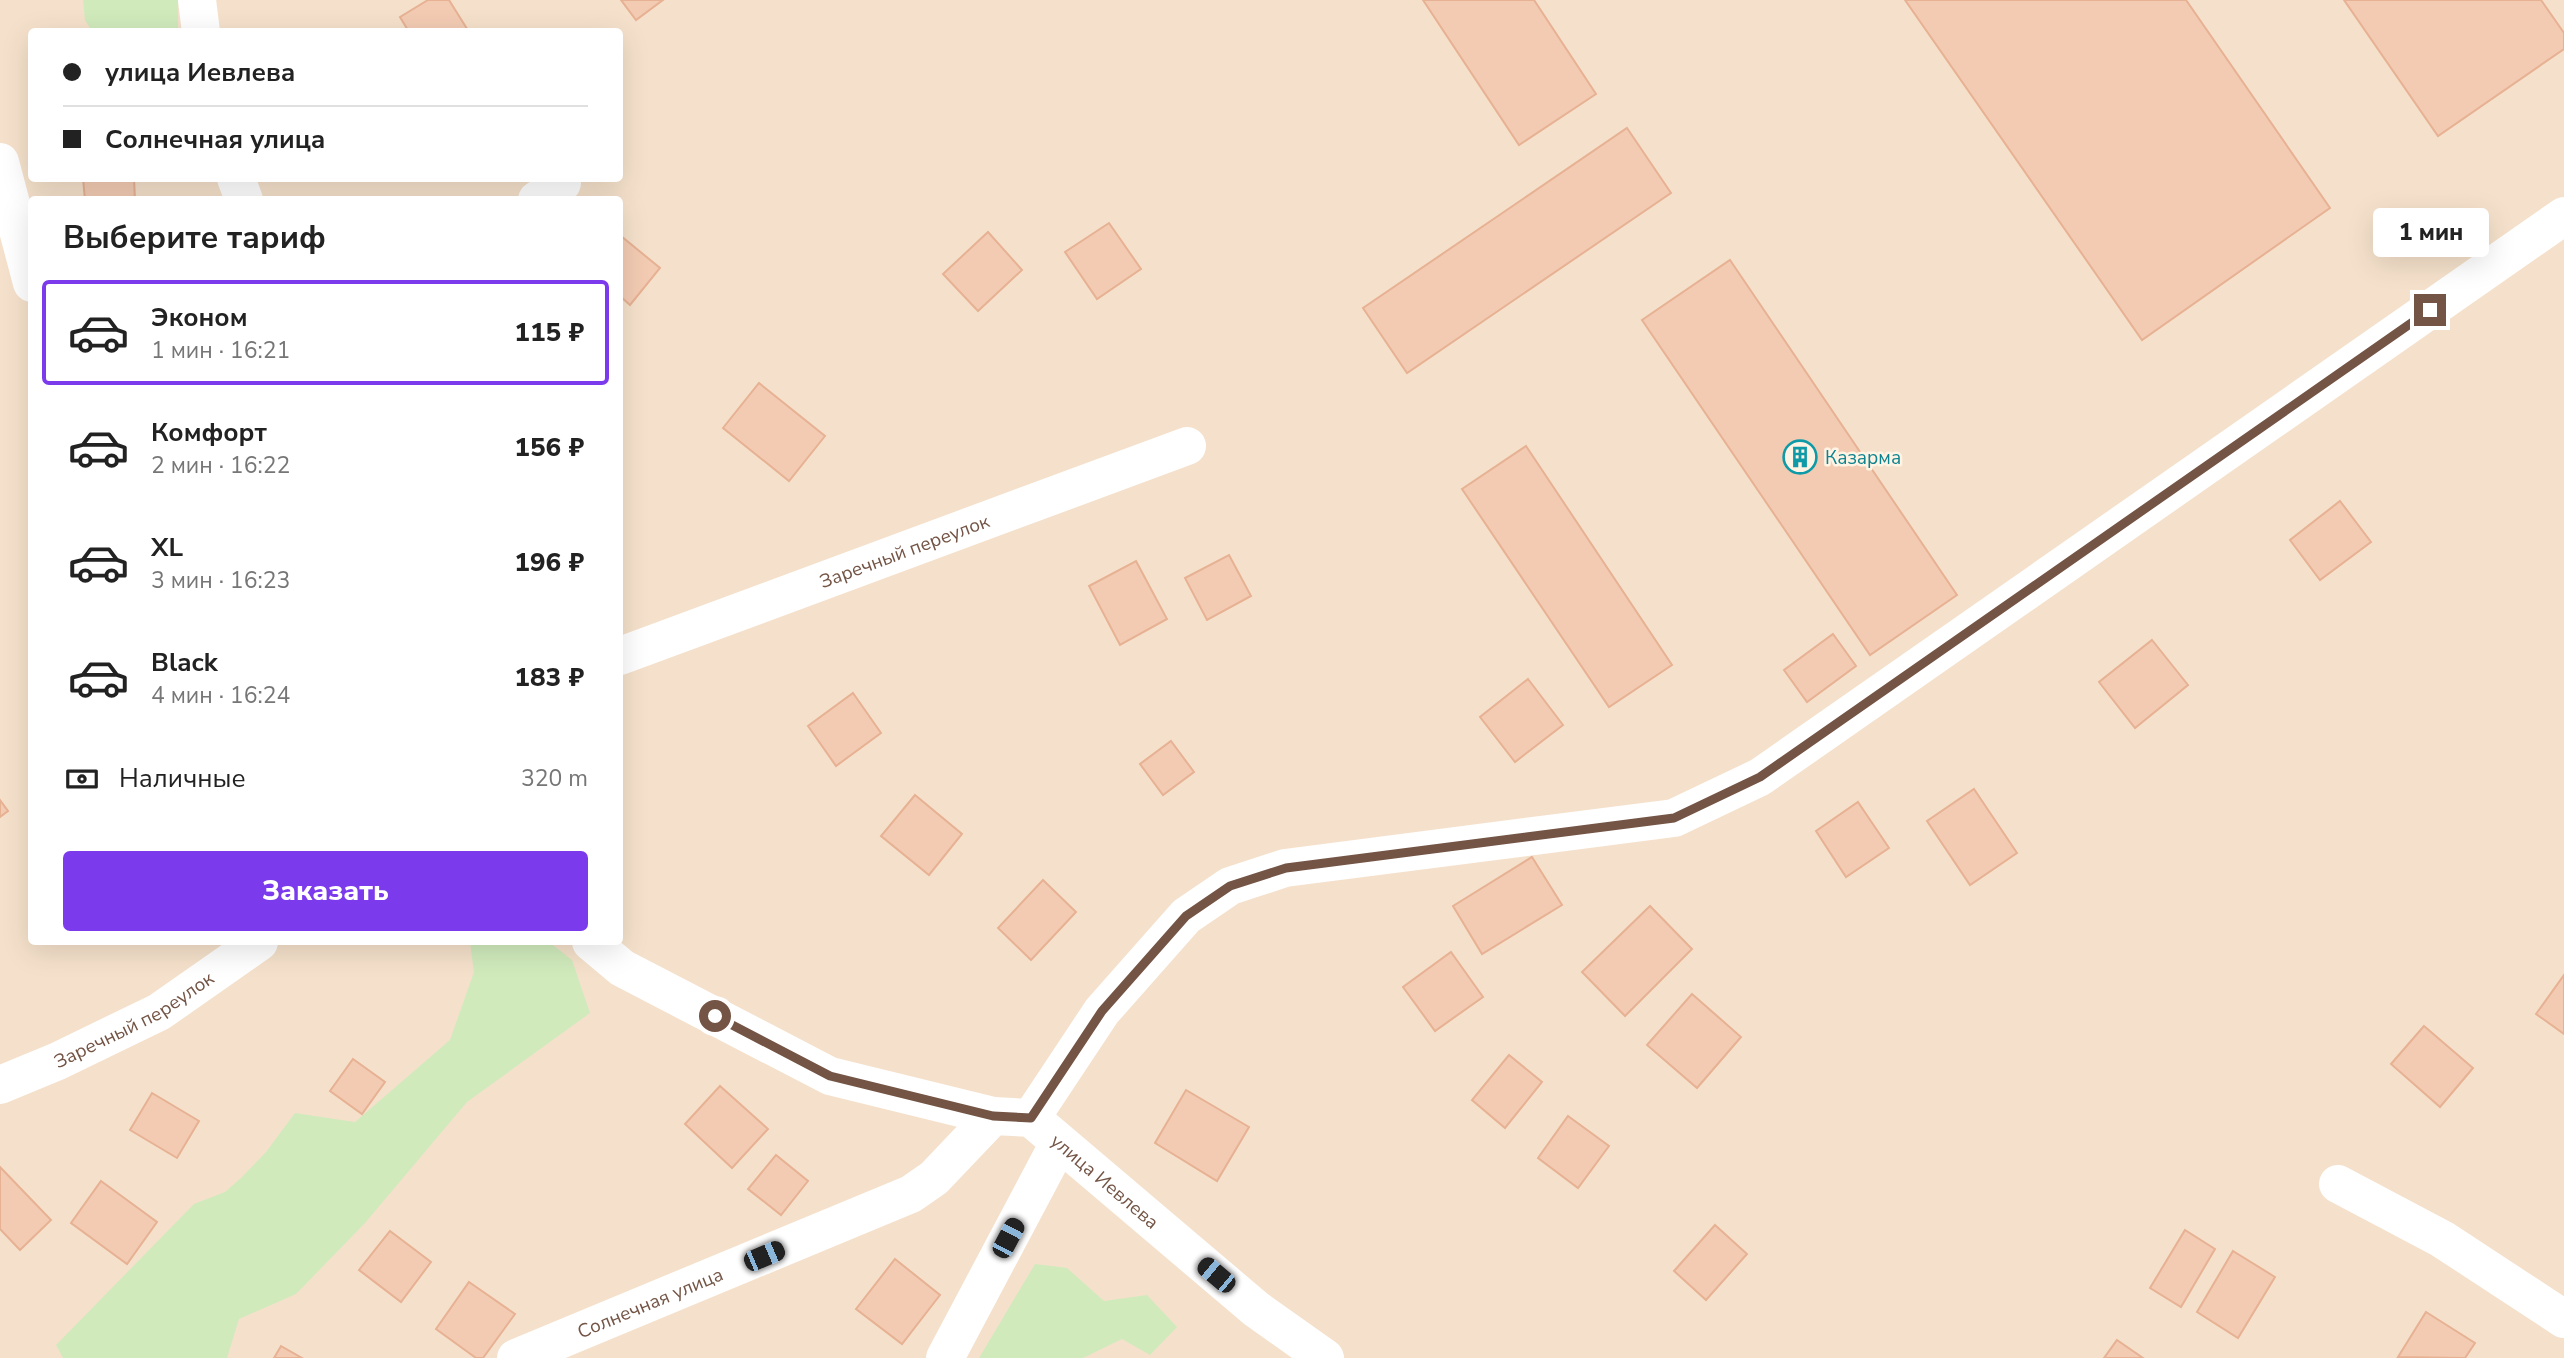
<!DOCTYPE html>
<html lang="ru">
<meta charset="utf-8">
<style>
:root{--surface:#fff;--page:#f6f6f6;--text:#222;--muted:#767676;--line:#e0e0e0;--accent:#7c3aed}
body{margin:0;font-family:"Nunito Sans",sans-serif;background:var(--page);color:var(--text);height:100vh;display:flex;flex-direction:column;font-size:26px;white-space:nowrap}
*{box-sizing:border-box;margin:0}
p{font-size:23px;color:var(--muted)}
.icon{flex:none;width:38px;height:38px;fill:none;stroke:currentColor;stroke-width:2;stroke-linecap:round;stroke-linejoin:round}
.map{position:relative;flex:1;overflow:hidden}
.sheet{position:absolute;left:28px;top:196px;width:595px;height:749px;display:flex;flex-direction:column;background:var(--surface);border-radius:7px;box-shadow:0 7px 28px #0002}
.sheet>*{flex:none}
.top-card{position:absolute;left:28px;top:28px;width:595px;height:154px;border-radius:7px;box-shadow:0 7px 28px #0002;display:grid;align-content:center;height:154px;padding:0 35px;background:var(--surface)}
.end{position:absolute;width:32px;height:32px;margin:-16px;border:9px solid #735445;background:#fff;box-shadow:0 0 0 4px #fff}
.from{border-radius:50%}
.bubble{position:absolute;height:49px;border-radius:7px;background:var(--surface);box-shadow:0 7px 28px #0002;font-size:23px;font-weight:800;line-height:49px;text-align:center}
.car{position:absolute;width:21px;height:42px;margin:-21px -10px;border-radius:9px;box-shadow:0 0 5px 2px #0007;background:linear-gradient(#222 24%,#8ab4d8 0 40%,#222 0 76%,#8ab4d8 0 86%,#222 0)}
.top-card b{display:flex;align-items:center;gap:24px;height:66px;font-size:26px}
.top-card b+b{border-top:2px solid var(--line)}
.top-card i{width:18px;height:18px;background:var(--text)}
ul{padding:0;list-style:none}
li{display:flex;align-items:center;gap:21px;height:105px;margin:0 14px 10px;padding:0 21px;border:4px solid transparent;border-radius:7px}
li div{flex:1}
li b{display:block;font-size:26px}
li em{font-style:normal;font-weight:800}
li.on{border-color:var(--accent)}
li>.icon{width:63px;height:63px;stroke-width:1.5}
h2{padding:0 35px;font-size:32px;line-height:84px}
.pay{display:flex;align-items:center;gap:18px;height:77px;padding:0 35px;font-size:26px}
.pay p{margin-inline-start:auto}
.button{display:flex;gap:14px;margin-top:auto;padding:14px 35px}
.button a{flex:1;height:80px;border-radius:7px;background:var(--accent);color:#fff;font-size:28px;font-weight:800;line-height:80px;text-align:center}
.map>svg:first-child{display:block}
.residential{fill:#f5e1cb;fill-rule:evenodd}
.green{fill:#d0eabc}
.building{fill:#f3cbb3;stroke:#e7b193;stroke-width:2}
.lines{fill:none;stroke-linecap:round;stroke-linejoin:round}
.minor{stroke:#fff;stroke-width:38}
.route{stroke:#735445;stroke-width:9}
.labels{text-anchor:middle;stroke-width:5;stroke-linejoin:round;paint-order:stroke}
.culture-label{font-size:19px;fill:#0d838f;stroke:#fff3e4;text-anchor:start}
.street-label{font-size:19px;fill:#735445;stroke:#fff3e4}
</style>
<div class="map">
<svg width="2564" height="1358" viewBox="0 0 2564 1358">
<rect width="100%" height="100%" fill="#fdf0dd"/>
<path class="residential" d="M0,0h2564v1358h-2564zM32,32h588v146h-588zM32,200h588v742h-588z"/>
<g class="green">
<path d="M83,0h95v31h-86l-7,-11z"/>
<path d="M470,942h79l23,18 18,53 -123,89 -102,121 -69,71 -57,25 -12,39h-164l-7,-13 138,-141 31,-12 16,-14 25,-26 29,-39 60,9 95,-82 24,-68z"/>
<path d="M1035,1264l32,4 37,33 43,-6 30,32 -27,28 -28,-16 -39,19h-104z"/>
</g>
<g class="building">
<path d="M428,0h21l20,32h-60l-9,-15z"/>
<path d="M621,0h42l-27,20z"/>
<path d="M1423,0h111l62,94 -77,51z"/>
<path d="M1905,0h281l144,208 -188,132z"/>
<path d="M2344,0h197l23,33v16l-126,87z"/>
<path d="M1627,128l44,65 -264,180 -44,-65z"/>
<path d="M83,178h51l1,22h-50z"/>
<path d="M1109,223l32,46 -44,30 -32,-47z"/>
<path d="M988,232l34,38 -44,41 -35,-37z"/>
<path d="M621,236l39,32 -30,37 -10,-9v-58z"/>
<path d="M1730,260l227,335 -87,60 -228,-335z"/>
<path d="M759,383l66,53 -36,45 -66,-53z"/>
<path d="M1526,446l146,219 -63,42 -147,-218z"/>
<path d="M2340,501l31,41 -51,38 -30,-40z"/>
<path d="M1229,555l22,41 -44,24 -22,-42z"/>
<path d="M1136,561l31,58 -47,26 -31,-59z"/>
<path d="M1833,634l23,32 -49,36 -23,-32z"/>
<path d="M2152,640l36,45 -53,43 -36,-46z"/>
<path d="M1528,679l35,46 -48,37 -35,-45z"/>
<path d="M853,693l28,40 -45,33 -28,-40z"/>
<path d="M1171,741l23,31 -31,23 -23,-31z"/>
<path d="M1974,789l43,64 -47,32 -43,-64z"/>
<path d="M915,795l47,39 -33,41 -48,-39z"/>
<path d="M0,800l8,11 -8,6z"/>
<path d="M1858,802l31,46 -43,29 -30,-46z"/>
<path d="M1532,857l30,48 -80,49 -29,-48z"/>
<path d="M1043,880l33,32 -45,48 -33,-32z"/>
<path d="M1650,906l42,43 -67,67 -43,-44z"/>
<path d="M1451,952l32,45 -48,34 -32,-44z"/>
<path d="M2564,975v59l-28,-20z"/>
<path d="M1692,994l49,43 -44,51 -50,-43z"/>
<path d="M2424,1026l49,42 -33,39 -49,-43z"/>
<path d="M1509,1055l33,27 -37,46 -33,-28z"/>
<path d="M353,1059l32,23 -23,32 -32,-23z"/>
<path d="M720,1086l48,43 -36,39 -47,-44z"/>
<path d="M1186,1090l63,37 -32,54 -62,-38z"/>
<path d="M152,1093l47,28 -22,37 -47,-28z"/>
<path d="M1568,1116l41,30 -31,42 -40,-30z"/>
<path d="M776,1155l32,26 -27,34 -33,-26z"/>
<path d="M0,1167l51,53 -31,30 -20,-21z"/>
<path d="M101,1181l56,41 -30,42 -56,-41z"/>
<path d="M1715,1225l32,29 -41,46 -32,-29z"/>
<path d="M2185,1230l30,19 -34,58 -31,-19z"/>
<path d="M390,1231l41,31 -30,40 -42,-32z"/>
<path d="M2233,1251l42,26 -37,61 -41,-26z"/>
<path d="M895,1259l45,36 -38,49 -46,-35z"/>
<path d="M469,1282l46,32 -32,44h-7l-40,-29z"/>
<path d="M2426,1312l49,31 -10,15 -67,-1z"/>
<path d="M2117,1340l26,18h-39z"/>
<path d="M281,1346l21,12h-28z"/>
</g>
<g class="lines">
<g class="minor">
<path d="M197,0l4,32"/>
<path d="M0,162l32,121"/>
<path d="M236,178l8,22"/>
<path d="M537,200l25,-17"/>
<path id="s1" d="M620,656l567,-210"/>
<path id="s2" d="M591,942l31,26 208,108 163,40 38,2 225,191 69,49"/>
<path id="s3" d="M0,1085l58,-24 101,-49 100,-70"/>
<path d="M1031,1118l71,-107 84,-95 44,-30 55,-18 389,-50 86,-41 804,-561"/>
<path d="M2338,1184l104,55 122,80"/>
<path id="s4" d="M516,1358l395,-164 23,-16 59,-62"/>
<path d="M945,1358l114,-215"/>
</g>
</g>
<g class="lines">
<path class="route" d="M715,1016l115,60 163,40 38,2 71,-107 84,-95 44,-30 56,-18 388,-50 86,-41 670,-467"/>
</g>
<defs>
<symbol id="building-ring" viewBox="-11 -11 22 22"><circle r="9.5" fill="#fff3e4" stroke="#0f9aa8" stroke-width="1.5"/><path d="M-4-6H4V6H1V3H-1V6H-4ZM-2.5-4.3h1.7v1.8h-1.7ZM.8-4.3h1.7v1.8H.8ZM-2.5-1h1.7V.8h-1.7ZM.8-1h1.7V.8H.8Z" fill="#0f9aa8"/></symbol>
</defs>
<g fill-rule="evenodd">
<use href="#building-ring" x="1781" y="438" width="38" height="38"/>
</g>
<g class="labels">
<g class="culture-label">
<text x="1825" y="464">Казарма</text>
</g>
<g class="street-label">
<text dy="7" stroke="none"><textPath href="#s1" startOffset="303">Заречный переулок</textPath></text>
<text dy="7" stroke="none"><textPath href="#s3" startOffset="149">Заречный переулок</textPath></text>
<text dy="7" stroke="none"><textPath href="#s2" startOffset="578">улица Иевлева</textPath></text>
<text dy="7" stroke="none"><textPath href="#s4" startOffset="145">Солнечная улица</textPath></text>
</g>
</g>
</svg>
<i class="end from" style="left:715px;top:1016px"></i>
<i class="end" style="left:2430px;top:310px"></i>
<div class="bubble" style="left:2373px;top:208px;width:116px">1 мин</div>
<i class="car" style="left:1008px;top:1238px;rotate:28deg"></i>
<i class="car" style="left:764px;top:1256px;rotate:67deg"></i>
<i class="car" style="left:1216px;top:1275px;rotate:310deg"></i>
<div class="top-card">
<b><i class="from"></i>улица Иевлева</b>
<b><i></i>Солнечная улица</b>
</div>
<section class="sheet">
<h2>Выберите тариф</h2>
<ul>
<li class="on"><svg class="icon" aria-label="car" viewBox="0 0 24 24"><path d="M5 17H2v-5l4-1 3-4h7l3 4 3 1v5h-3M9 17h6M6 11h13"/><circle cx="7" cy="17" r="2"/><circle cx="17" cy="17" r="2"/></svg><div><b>Эконом</b><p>1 мин · 16:21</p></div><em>115 ₽</em></li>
<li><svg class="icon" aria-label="car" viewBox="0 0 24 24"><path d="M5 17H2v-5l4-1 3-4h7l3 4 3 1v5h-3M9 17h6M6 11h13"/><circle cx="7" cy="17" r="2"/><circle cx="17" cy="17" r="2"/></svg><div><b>Комфорт</b><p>2 мин · 16:22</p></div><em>156 ₽</em></li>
<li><svg class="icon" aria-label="car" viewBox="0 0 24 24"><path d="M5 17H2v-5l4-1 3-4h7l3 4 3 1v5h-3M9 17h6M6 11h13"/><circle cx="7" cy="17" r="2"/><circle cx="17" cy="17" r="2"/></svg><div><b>XL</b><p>3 мин · 16:23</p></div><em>196 ₽</em></li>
<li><svg class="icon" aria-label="car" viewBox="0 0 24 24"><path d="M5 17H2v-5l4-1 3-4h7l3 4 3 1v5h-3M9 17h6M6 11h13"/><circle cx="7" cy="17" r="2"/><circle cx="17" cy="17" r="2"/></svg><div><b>Black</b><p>4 мин · 16:24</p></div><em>183 ₽</em></li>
</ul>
<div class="pay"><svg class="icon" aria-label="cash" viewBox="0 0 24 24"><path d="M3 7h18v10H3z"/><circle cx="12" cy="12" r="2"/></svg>Наличные<p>320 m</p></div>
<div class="button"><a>Заказать</a></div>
</section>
</div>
